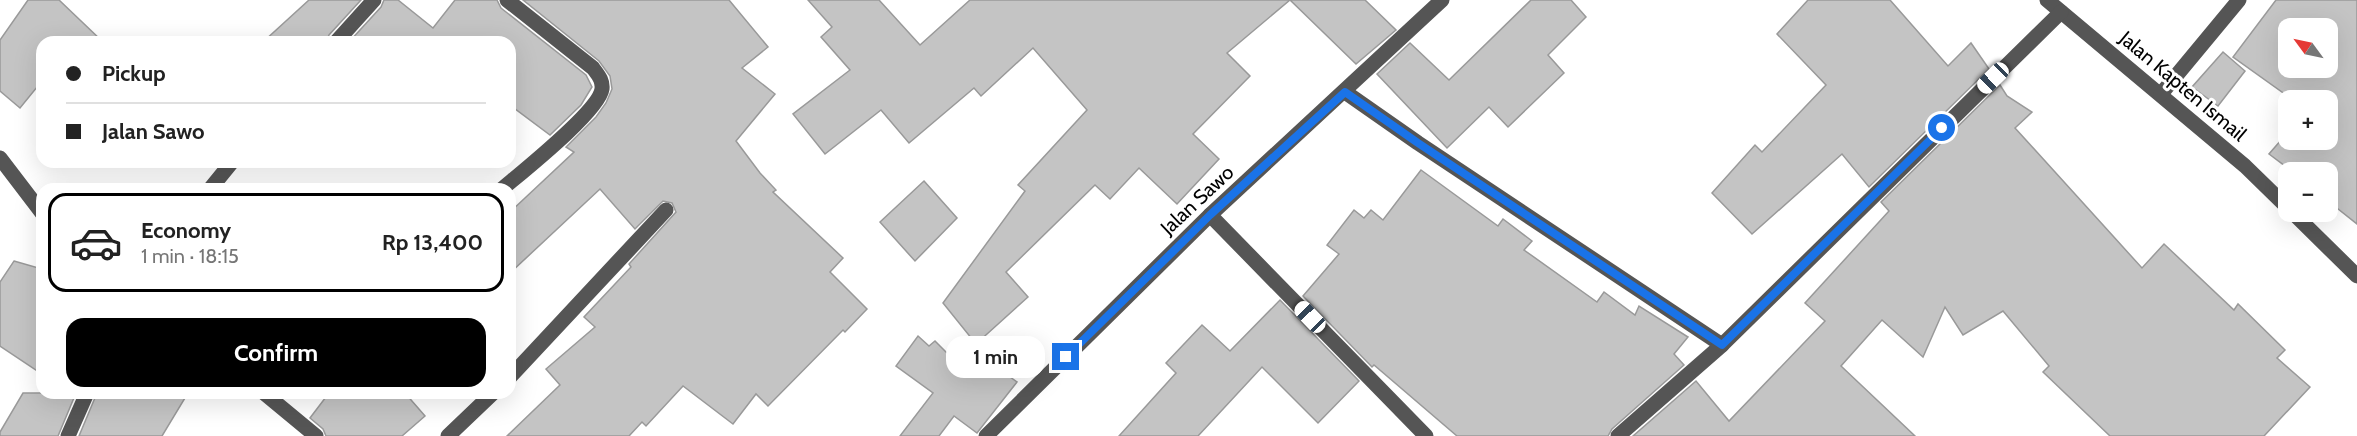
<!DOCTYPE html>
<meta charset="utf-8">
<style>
:root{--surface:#fff;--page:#f6f6f6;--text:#222;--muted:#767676;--line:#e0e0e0;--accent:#000}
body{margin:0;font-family:Cabin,sans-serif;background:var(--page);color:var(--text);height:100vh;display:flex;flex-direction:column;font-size:22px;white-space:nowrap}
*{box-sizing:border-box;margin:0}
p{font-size:20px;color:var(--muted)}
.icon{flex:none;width:33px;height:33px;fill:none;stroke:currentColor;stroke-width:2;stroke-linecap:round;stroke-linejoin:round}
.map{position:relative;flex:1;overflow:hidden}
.details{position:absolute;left:36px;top:183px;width:480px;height:216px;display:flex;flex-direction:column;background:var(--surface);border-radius:18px;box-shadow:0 6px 24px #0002}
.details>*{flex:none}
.guide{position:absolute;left:36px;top:36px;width:480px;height:132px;border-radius:18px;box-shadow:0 6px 24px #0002;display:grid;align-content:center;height:132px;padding:0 30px;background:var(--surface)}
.needle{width:39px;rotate:303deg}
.controls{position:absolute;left:2278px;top:18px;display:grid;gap:12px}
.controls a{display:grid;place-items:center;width:60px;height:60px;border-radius:12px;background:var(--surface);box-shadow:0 6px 24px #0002;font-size:30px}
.end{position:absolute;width:27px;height:27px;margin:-14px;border:8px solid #1a73e8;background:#fff;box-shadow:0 0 0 3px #fff}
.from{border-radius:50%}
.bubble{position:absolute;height:42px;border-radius:18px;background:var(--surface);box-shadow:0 6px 24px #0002;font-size:20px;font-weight:800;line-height:42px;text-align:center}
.car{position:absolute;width:18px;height:36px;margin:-18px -9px;border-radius:8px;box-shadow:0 0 4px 2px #0007;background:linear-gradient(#fff 24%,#345 0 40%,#fff 0 76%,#345 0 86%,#fff 0)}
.guide b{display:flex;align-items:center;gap:21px;height:57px;font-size:22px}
.guide b+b{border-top:2px solid var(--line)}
.guide i{width:15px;height:15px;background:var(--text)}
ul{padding:10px 0 0;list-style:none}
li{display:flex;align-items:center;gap:18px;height:99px;margin:0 12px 9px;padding:0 18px;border:3px solid transparent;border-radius:18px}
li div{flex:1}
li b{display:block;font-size:22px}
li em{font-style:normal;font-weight:800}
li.on{border-color:var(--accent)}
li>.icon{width:54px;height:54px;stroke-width:1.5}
.cta{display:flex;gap:12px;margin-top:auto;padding:12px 30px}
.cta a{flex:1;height:69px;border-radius:18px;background:var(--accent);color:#fff;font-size:24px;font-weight:800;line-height:69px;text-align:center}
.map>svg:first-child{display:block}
.building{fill:#c4c4c4;stroke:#999;stroke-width:1.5;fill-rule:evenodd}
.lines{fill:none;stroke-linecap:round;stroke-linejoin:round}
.minor{stroke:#555;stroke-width:15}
.route{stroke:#1a73e8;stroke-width:8}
.labels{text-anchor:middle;stroke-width:6;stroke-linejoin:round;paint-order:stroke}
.street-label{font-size:20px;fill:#000;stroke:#fff}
</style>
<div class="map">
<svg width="2357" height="436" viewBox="0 0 2357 436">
<rect width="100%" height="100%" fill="#fff"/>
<g class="building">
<path d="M28,0h31l44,42h-61v39l-22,27 -20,-17v-51z"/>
<path d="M309,0h52l-32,35 -3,7h-63z"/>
<path d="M384,0h14l35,28 22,-28h42l4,8 85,67 6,12 -11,18 -31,30 -40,-30v-63h-161l32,-35z"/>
<path d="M523,0h206l39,47 -26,21 33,26 -39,47 24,32 16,17 -3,2 70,66 -13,14 37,37 -22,23 -2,-2 -75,76 -12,-12 -23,30 -50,-38 -37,40 -4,-4 -13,14h-122l53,-51 -14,-16 49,-42 -11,-10 47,-50 -2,-3 47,-52 -4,-9 -9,-2 -28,28 -35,-40 -90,84v-61l64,-60 -8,-5 30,-30 10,-14 6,-14 -2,-13 -11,-15z"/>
<path d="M808,0h71l41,45 50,-45h395l31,30 -40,34 -66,-64 -63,53 23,23 -57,58 26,25 -42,45 -38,-36 -29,31 -15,-14 -89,87 22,25 -52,47 -33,-41 82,-112 -7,-6 69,-75 -54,-62 -52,48 -7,-8 -65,55 -28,-33 -56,44 -32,-40 57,-44 -29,-33 11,-10z"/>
<path d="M1531,0h40l15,17 -38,38 16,18 -56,54 -19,-20 -42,41 -70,-74 33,-31 39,37z"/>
<path d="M1808,0h82l58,66 23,-23 18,26 -120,118 -27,-33 -90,80 -40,-41 43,-48 7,7 64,-67 -49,-51z"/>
<path d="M2276,0h81v224l-29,-23v-29h-35l-24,-18 20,-23v9h39v-40h-35l-60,-43zM2289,28h39v40h-39z"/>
<path d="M2223,52l22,19 -27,35 -26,-19z"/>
<path d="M2000,85l7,11 25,16 -17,16 127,140 22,-24 70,66 4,-6 47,46 -8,8 33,29 -46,49h-154l-67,-64 6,-6 -46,-55 -40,24 -18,-28 -22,50 -41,-37 -41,46 74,70h-282l63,-55 33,40 96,-100 -20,-18 84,-92 -8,-9z"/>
<path d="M1421,170l77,56 5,-7 29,22 -8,9 73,52 7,-10 31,23 4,-9 49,31 -14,17 10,11 -72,64 -4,7h-151l-83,-71 -2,2 -69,-71 36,-42 -12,-9 27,-35 10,8 7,-8 12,10z"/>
<path d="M924,181l33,37 -42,43 -35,-39z"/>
<path d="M14,261l28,8v105l-42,-28v-64z"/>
<path d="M1280,300l79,81 -41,42 -56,-56 -64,69h-79l57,-63 -10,-10 36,-38 28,26z"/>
<path d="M918,336l11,10 6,-5 14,14 13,-12 55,39 -40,51 -23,-17 -15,20h-39l33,-43 -37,-27z"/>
<path d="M23,393h53l-18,43h-58v-4z"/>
<path d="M97,393h91l-26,43h-83z"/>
<path d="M329,393h76l20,23 -23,20h-76l-3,-7 -13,-11z"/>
</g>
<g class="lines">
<g class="minor">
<path d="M2047,0l198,166 44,43"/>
<path d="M336,42l38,-42"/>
<path d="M1345,92l73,51 304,202"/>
<path d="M2161,94l78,-94"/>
<path d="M0,158l42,55"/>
<path d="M210,189l22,-27"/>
<path d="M502,189c20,-17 97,-78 100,-100 1,-9 -4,-14 -9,-21l-86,-68"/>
<path d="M2292,212l65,64"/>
<path d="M1210,215l216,221"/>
<path d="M510,377l156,-167"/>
<path d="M264,393l52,43"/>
<path d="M68,436l19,-43"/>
<path d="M448,436l45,-43"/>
<path d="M986,436l224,-221 232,-215"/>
<path d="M1618,436l104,-91 339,-333"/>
</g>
</g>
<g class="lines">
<path class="route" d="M1066,357l144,-142 135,-123 73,51 304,202 220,-217"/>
</g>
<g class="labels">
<g class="street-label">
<text transform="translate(2183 86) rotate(40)" y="7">Jalan Kapten Ismail</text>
<text transform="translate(1197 200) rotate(-43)" y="7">Jalan Sawo</text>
</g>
</g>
</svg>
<div class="controls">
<a><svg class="needle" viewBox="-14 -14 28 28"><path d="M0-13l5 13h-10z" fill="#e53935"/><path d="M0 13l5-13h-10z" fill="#767676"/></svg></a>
<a>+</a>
<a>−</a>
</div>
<i class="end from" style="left:1942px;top:128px"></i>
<i class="end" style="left:1066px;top:357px"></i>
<div class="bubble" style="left:946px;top:336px;width:99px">1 min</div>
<i class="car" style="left:1993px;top:78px;rotate:226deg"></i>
<i class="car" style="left:1310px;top:317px;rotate:316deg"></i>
<div class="guide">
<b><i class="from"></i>Pickup</b>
<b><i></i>Jalan Sawo</b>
</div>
<section class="details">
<ul>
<li class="on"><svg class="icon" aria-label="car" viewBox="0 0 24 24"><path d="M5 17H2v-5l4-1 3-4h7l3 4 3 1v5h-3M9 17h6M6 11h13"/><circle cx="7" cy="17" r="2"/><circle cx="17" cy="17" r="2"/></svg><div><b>Economy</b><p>1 min · 18:15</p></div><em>Rp 13,400</em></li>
</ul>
<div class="cta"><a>Confirm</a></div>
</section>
</div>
